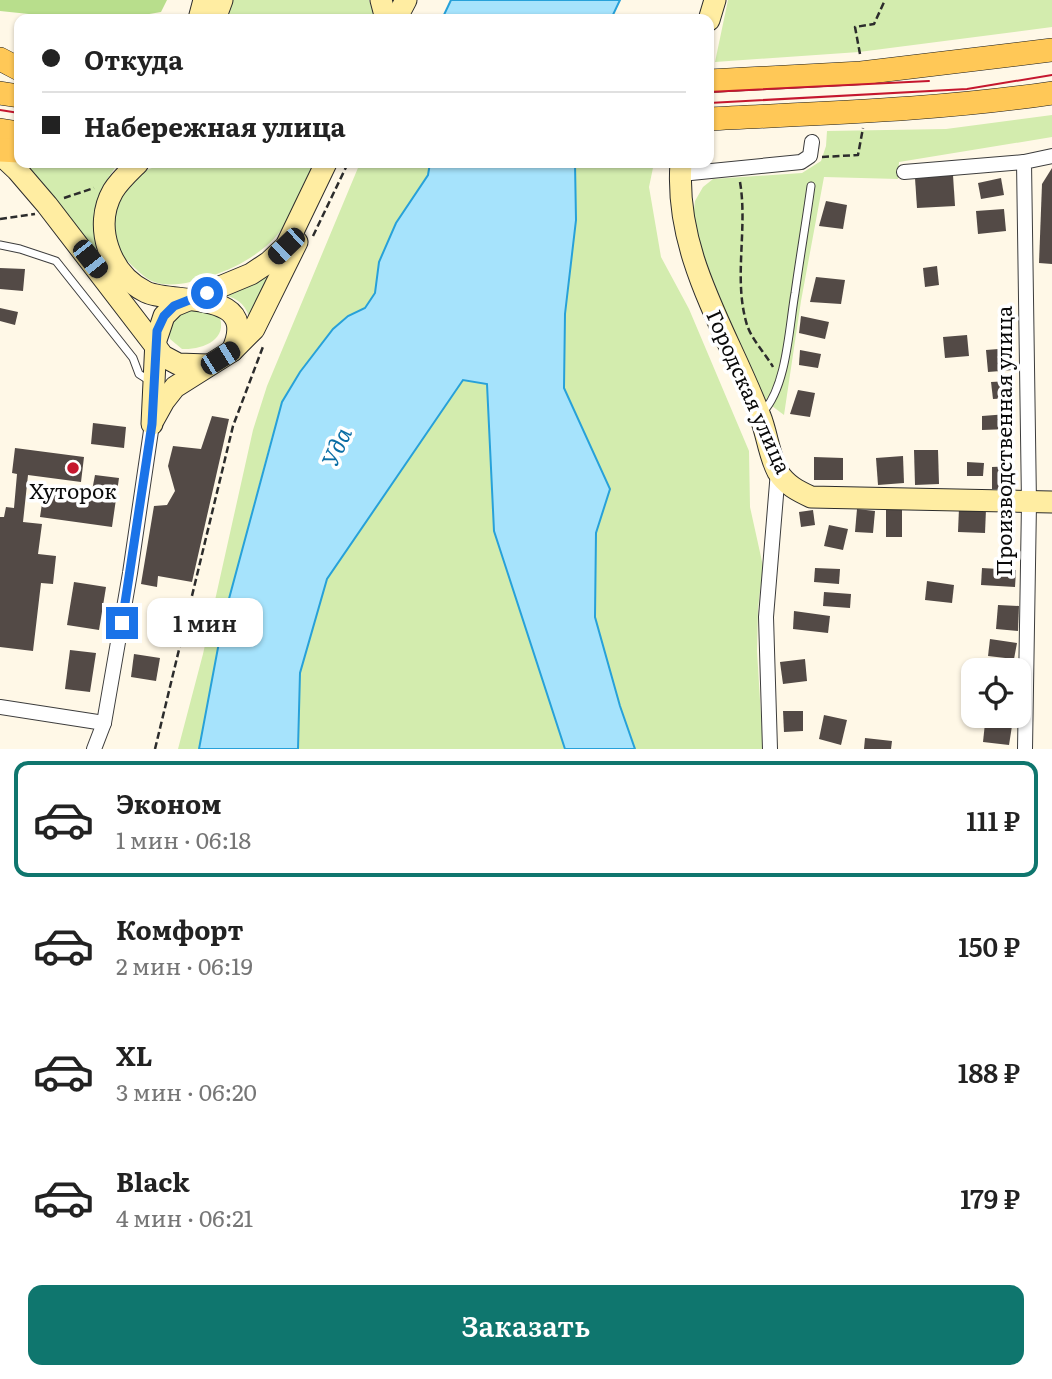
<!DOCTYPE html>
<html lang="ru">
<meta charset="utf-8">
<style>
:root{--surface:#fff;--page:#f2f2f2;--text:#222;--muted:#767676;--line:#e0e0e0;--accent:#0f766e}
body{margin:0;font-family:Literata,serif;background:var(--page);color:var(--text);height:100vh;display:flex;flex-direction:column;font-size:26px;white-space:nowrap}
*{box-sizing:border-box;margin:0}
p{font-size:23px;color:var(--muted)}
.icon{flex:none;width:38px;height:38px;fill:none;stroke:currentColor;stroke-width:2;stroke-linecap:round;stroke-linejoin:round}
.map{position:relative;height:749px;overflow:hidden}
.drawer{display:flex;flex-direction:column;background:var(--surface);flex:1}
.drawer>*{flex:none}
.hud{position:absolute;left:14px;top:14px;width:700px;height:154px;border-radius:14px;box-shadow:0 2px 5px #0004;display:grid;align-content:center;height:154px;padding:0 28px;background:var(--surface)}
.tools{position:absolute;left:961px;top:658px;display:grid;gap:14px}
.tools a{display:grid;place-items:center;width:70px;height:70px;border-radius:14px;background:var(--surface);box-shadow:0 2px 5px #0004;font-size:35px}
.end{position:absolute;width:32px;height:32px;margin:-16px;border:9px solid #1a73e8;background:#fff;box-shadow:0 0 0 4px #fff}
.from{border-radius:50%}
.bubble{position:absolute;height:49px;border-radius:14px;background:var(--surface);box-shadow:0 2px 5px #0004;font-size:23px;font-weight:600;line-height:49px;text-align:center}
.car{position:absolute;width:21px;height:42px;margin:-21px -10px;border-radius:9px;box-shadow:0 0 5px 2px #0007;background:linear-gradient(#222 24%,#8ab4d8 0 40%,#222 0 76%,#8ab4d8 0 86%,#222 0)}
.hud b{display:flex;align-items:center;gap:24px;height:66px;font-size:26px}
.hud b+b{border-top:2px solid var(--line)}
.hud i{width:18px;height:18px;background:var(--text)}
ul{padding:12px 0 0;list-style:none}
li{display:flex;align-items:center;gap:21px;height:116px;margin:0 14px 10px;padding:0 14px;border:4px solid transparent;border-radius:14px}
li div{flex:1}
li b{display:block;font-size:26px}
li em{font-style:normal;font-weight:600}
li.on{border-color:var(--accent)}
li>.icon{width:63px;height:63px;stroke-width:1.5}
.primary-button{display:flex;gap:14px;margin-top:auto;padding:14px 28px}
.primary-button a{flex:1;height:80px;border-radius:14px;background:var(--accent);color:#fff;font-size:28px;font-weight:600;line-height:80px;text-align:center}
.map>svg:first-child{display:block}
.green{fill:#d3ecae}
.forest{fill:#b8de8c}
.water{fill:#a6e3fc;stroke:#27a1d9;stroke-width:2}
.building{fill:#534a46}
.lines{fill:none;stroke-linecap:round;stroke-linejoin:round}
.lane-casing{stroke:#3d3d3d;stroke-width:9}
.street-casing{stroke:#3d3d3d;stroke-width:16}
.secondary-casing{stroke:#2c2c2c;stroke-width:23}
.primary-casing{stroke:#1b1b1b;stroke-width:24}
.path{stroke:#2c2c2c;stroke-width:2.5;stroke-dasharray:7 3.5;stroke-linecap:butt}
.lane{stroke:#fff;stroke-width:7}
.street{stroke:#fff;stroke-width:14}
.secondary{stroke:#ffeda2;stroke-width:21}
.primary{stroke:#ffc857;stroke-width:23}
.tram{stroke:#c5172e;stroke-width:2}
.route{stroke:#1a73e8;stroke-width:9}
.poi-dot{fill:#c5172e;stroke:#fff;stroke-width:2.5}
.labels{text-anchor:middle;stroke-width:7;stroke-linejoin:round;paint-order:stroke}
.street-label{font-size:21px;fill:#0a0a0a;stroke:#fff}
.poi-label{font-size:21px;fill:#0a0a0a;stroke:#fff}
.water-label{font-size:23px;font-style:italic;fill:#0a6ea5;stroke:#fff}
</style>
<div class="map">
<svg width="1052" height="749" viewBox="0 0 1052 749">
<rect width="100%" height="100%" fill="#fff8e7"/>
<g class="green">
<path d="M232,0h137l6,19h-151z"/>
<path d="M728,0h324v27l-193,25 -144,10z"/>
<path d="M1052,115v22l-153,25 -1,17 -74,-2 -23,124 -17,114 -20,-15 -61,-137 -10,-46 2,-16 8,-14 10,-8 89,-6 19,-12 5,-15 1,-15 119,-2z"/>
<path d="M24,163l35,3 59,-3 -15,23 -5,16 7,59z"/>
<path d="M232,163h84c-12,23 -21,51 -38,71 -17,20 -42,34 -67,42 -16,5 -31,10 -48,8 -11,-1 -19,-7 -27,-15 -7,-6 -14,-13 -18,-20 -15,-32 4,-73 37,-82z"/>
<path d="M360,163h70l-2,11 -32,49 -17,39 -4,31 -10,15 -17,8 -76,120 -49,185 -24,128h-21l25,-95 50,-224 14,-44z"/>
<path d="M575,163h79l-5,24 12,70 28,52 60,142 1,56 13,59 -5,42 -1,43 6,98h-128l-15,-43 -25,-89 1,-84 14,-44 -46,-101 1,-74z"/>
<path d="M276,268l-26,54c-2,-15 -11,-24 -26,-27z"/>
<path d="M195,307l24,8c10,25 -17,35 -37,34l-12,-10c-4,-19 10,-24 25,-32z"/>
<path d="M463,380l24,4 7,147 71,218h-267l2,-76 27,-94z"/>
</g>
<path class="forest" d="M0,0h167l-6,12c-53,11 -107,5 -161,-1z"/>
<g class="water">
<path d="M451,0h169l-9,19h-169z"/>
<path d="M430,163h145l1,57 -11,94 -1,74 46,101 -14,44 -1,84 25,89 15,43h-70l-71,-218 -7,-147 -24,-4 -136,199 -27,94 -2,76h-99l24,-128 59,-219 18,-30 33,-43 15,-13 17,-8 10,-15 4,-31 17,-39 32,-48z"/>
</g>
<g class="building">
<path d="M1052,168v96l-13,-1 3,-79z"/>
<path d="M953,175l2,31 -38,2 -2,-30z"/>
<path d="M1001,178l3,17 -23,4 -3,-16z"/>
<path d="M826,201l21,4 -4,24 -24,-3z"/>
<path d="M1004,209l2,22 -28,3 -2,-23z"/>
<path d="M937,266l2,19 -14,2 -2,-19z"/>
<path d="M0,268l25,1 -2,22 -23,-2z"/>
<path d="M816,277l29,3 -4,24 -31,-2z"/>
<path d="M0,308l18,4 -3,13 -15,-4z"/>
<path d="M801,316l28,6 -4,17 -26,-6z"/>
<path d="M967,335l2,21 -24,2 -2,-21z"/>
<path d="M1011,348l2,22 -25,2 -2,-22z"/>
<path d="M800,350l21,4 -3,14 -19,-3z"/>
<path d="M1010,381v17l-17,1 -2,-17z"/>
<path d="M798,390l17,3 -5,24 -20,-3z"/>
<path d="M1008,414l1,15 -27,1v-14z"/>
<path d="M212,416l17,3 -37,163 -34,-6 -1,11 -16,-3 13,-78 13,-1 8,-14 -7,-25 5,-20 28,3z"/>
<path d="M93,423l33,4 -2,21 -33,-4z"/>
<path d="M15,448l69,9 -3,25 -53,-7 -5,47 19,2 -4,30 18,2 -3,28 -12,-1 -8,68 -33,-4v-130h4l2,-10 8,1 3,-34 -5,-1z"/>
<path d="M914,450h24l1,34 -24,1z"/>
<path d="M903,456l1,27 -26,2 -2,-27z"/>
<path d="M814,457l29,1v22h-29z"/>
<path d="M967,462l17,1 -1,13h-16z"/>
<path d="M1015,466v23h-23v-22z"/>
<path d="M95,475l24,3 -7,49 -72,-10 4,-27 47,6z"/>
<path d="M959,508l27,1 -1,24 -27,-1z"/>
<path d="M857,509l18,2 -2,22 -18,-1z"/>
<path d="M813,510l2,15 -14,2 -2,-15z"/>
<rect x="886" y="510" width="16" height="27"/>
<path d="M829,525l19,4 -5,21 -19,-4z"/>
<path d="M815,568l25,1 -1,15 -25,-2z"/>
<path d="M982,568l34,2 -1,17 -34,-2z"/>
<path d="M927,581l27,4 -2,18 -27,-3z"/>
<path d="M74,582l32,5 -7,43 -32,-5z"/>
<path d="M824,592l27,2 -1,14 -27,-2z"/>
<path d="M998,605l21,1 -1,25 -22,-2z"/>
<path d="M794,611l36,5 -2,17 -35,-4z"/>
<path d="M990,639l27,4 -3,16 -26,-3z"/>
<path d="M70,650l26,3 -6,39 -25,-3z"/>
<path d="M134,654l26,4 -4,23 -25,-4z"/>
<path d="M805,659l2,22 -24,3 -3,-22z"/>
<path d="M783,711h20v20l-19,1z"/>
<path d="M824,715l23,5 -6,25 -22,-6z"/>
<path d="M985,723l27,3 -3,19 -26,-3z"/>
<path d="M865,738l27,3 -1,8h-27z"/>
</g>
<g class="lines">
<defs>
<g id="lane">
<path d="M0,245l20,4 36,12 77,97 6,16 11,7"/>
<path d="M763,412c24,-26 26,-85 32,-119 5,-36 11,-71 16,-107"/>
</g>
<g id="street">
<path d="M904,172l120,-10"/>
<path d="M681,174l120,-12 9,-6 2,-14"/>
<path d="M0,707l104,16"/>
<path d="M94,749l10,-26 26,-150 22,-149"/>
<path d="M770,749l-4,-132 12,-146"/>
<path d="M1025,749l4,-246 -5,-341 28,-6"/>
</g>
<g id="secondary">
<path d="M381,0l5,19"/>
<path d="M199,19l5,-19"/>
<path d="M215,19l7,-19"/>
<path d="M396,19l10,-19"/>
<path d="M709,20l6,-20"/>
<path d="M0,154l17,16 30,35 116,151 15,8 30,1"/>
<path d="M138,163c-8,8 -19,18 -25,28 -20,35 -4,83 33,101 27,13 115,-4 86,59"/>
<path d="M681,163c-7,93 47,169 79,253 7,17 9,40 18,56 8,13 20,19 33,25l241,5"/>
<path d="M154,419l10,-18 11,-14 57,-36 22,-22 43,-87"/>
<path d="M152,424l4,-84 8,-24 10,-10 77,-32 18,-12 17,-16 40,-83"/>
</g>
<g id="primary">
<path d="M0,59l19,10"/>
<path d="M709,81l152,-8 191,-23"/>
<path d="M0,93l19,3"/>
<path d="M709,119c114,-6 230,-9 343,-26"/>
<path d="M0,130l19,3"/>
<path d="M0,150l19,1"/>
</g>
</defs>
<use href="#lane" class="lane-casing"/>
<use href="#street" class="street-casing"/>
<use href="#secondary" class="secondary-casing"/>
<use href="#primary" class="primary-casing"/>
<g class="path">
<path d="M860,54l-5,-27 19,-3 11,-24"/>
<path d="M822,157l36,-2 5,-27"/>
<path d="M740,182c8,47 -7,97 7,143 5,15 18,28 26,42"/>
<path d="M64,198l30,-10"/>
<path d="M0,219l35,-5"/>
<path d="M313,236l35,-73"/>
<path d="M155,749l78,-323 31,-82"/>
</g>
<use href="#lane" class="lane"/>
<use href="#street" class="street"/>
<use href="#secondary" class="secondary"/>
<use href="#primary" class="primary"/>
<g class="tram">
<path d="M709,92l220,-11"/>
<path d="M709,103l258,-14 85,-14"/>
<path d="M0,110l19,3"/>
</g>
</g>
<g class="lines">
<path class="route" d="M122,623l30,-199 5,-93 7,-15 10,-10 33,-13"/>
</g>
<circle class="poi-dot" cx="73" cy="468" r="7"/>
<g class="labels">
<g class="street-label">
<text transform="translate(748 392) rotate(66)" y="7">Городская улица</text>
<text transform="translate(1005 441) rotate(-90)" y="7">Производственная улица</text>
</g>
<g class="poi-label">
<text x="73" y="499">Хуторок</text>
</g>
<g class="water-label">
<text transform="translate(337 447) rotate(-66)" y="8">Уда</text>
</g>
</g>
</svg>
<div class="tools">
<a><svg class="icon" aria-label="locate" viewBox="0 0 24 24"><circle cx="12" cy="12" r="6"/><path d="M12 2v4M12 18v4M2 12h4M18 12h4"/></svg></a>
</div>
<i class="end from" style="left:207px;top:293px"></i>
<i class="end" style="left:122px;top:623px"></i>
<div class="bubble" style="left:147px;top:598px;width:116px">1 мин</div>
<i class="car" style="left:286px;top:246px;rotate:226deg"></i>
<i class="car" style="left:90px;top:259px;rotate:142deg"></i>
<i class="car" style="left:220px;top:358px;rotate:58deg"></i>
<div class="hud">
<b><i class="from"></i>Откуда</b>
<b><i></i>Набережная улица</b>
</div>
</div>
<section class="drawer">
<ul>
<li class="on"><svg class="icon" aria-label="car" viewBox="0 0 24 24"><path d="M5 17H2v-5l4-1 3-4h7l3 4 3 1v5h-3M9 17h6M6 11h13"/><circle cx="7" cy="17" r="2"/><circle cx="17" cy="17" r="2"/></svg><div><b>Эконом</b><p>1 мин · 06:18</p></div><em>111 ₽</em></li>
<li><svg class="icon" aria-label="car" viewBox="0 0 24 24"><path d="M5 17H2v-5l4-1 3-4h7l3 4 3 1v5h-3M9 17h6M6 11h13"/><circle cx="7" cy="17" r="2"/><circle cx="17" cy="17" r="2"/></svg><div><b>Комфорт</b><p>2 мин · 06:19</p></div><em>150 ₽</em></li>
<li><svg class="icon" aria-label="car" viewBox="0 0 24 24"><path d="M5 17H2v-5l4-1 3-4h7l3 4 3 1v5h-3M9 17h6M6 11h13"/><circle cx="7" cy="17" r="2"/><circle cx="17" cy="17" r="2"/></svg><div><b>XL</b><p>3 мин · 06:20</p></div><em>188 ₽</em></li>
<li><svg class="icon" aria-label="car" viewBox="0 0 24 24"><path d="M5 17H2v-5l4-1 3-4h7l3 4 3 1v5h-3M9 17h6M6 11h13"/><circle cx="7" cy="17" r="2"/><circle cx="17" cy="17" r="2"/></svg><div><b>Black</b><p>4 мин · 06:21</p></div><em>179 ₽</em></li>
</ul>
<div class="primary-button"><a>Заказать</a></div>
</section>
